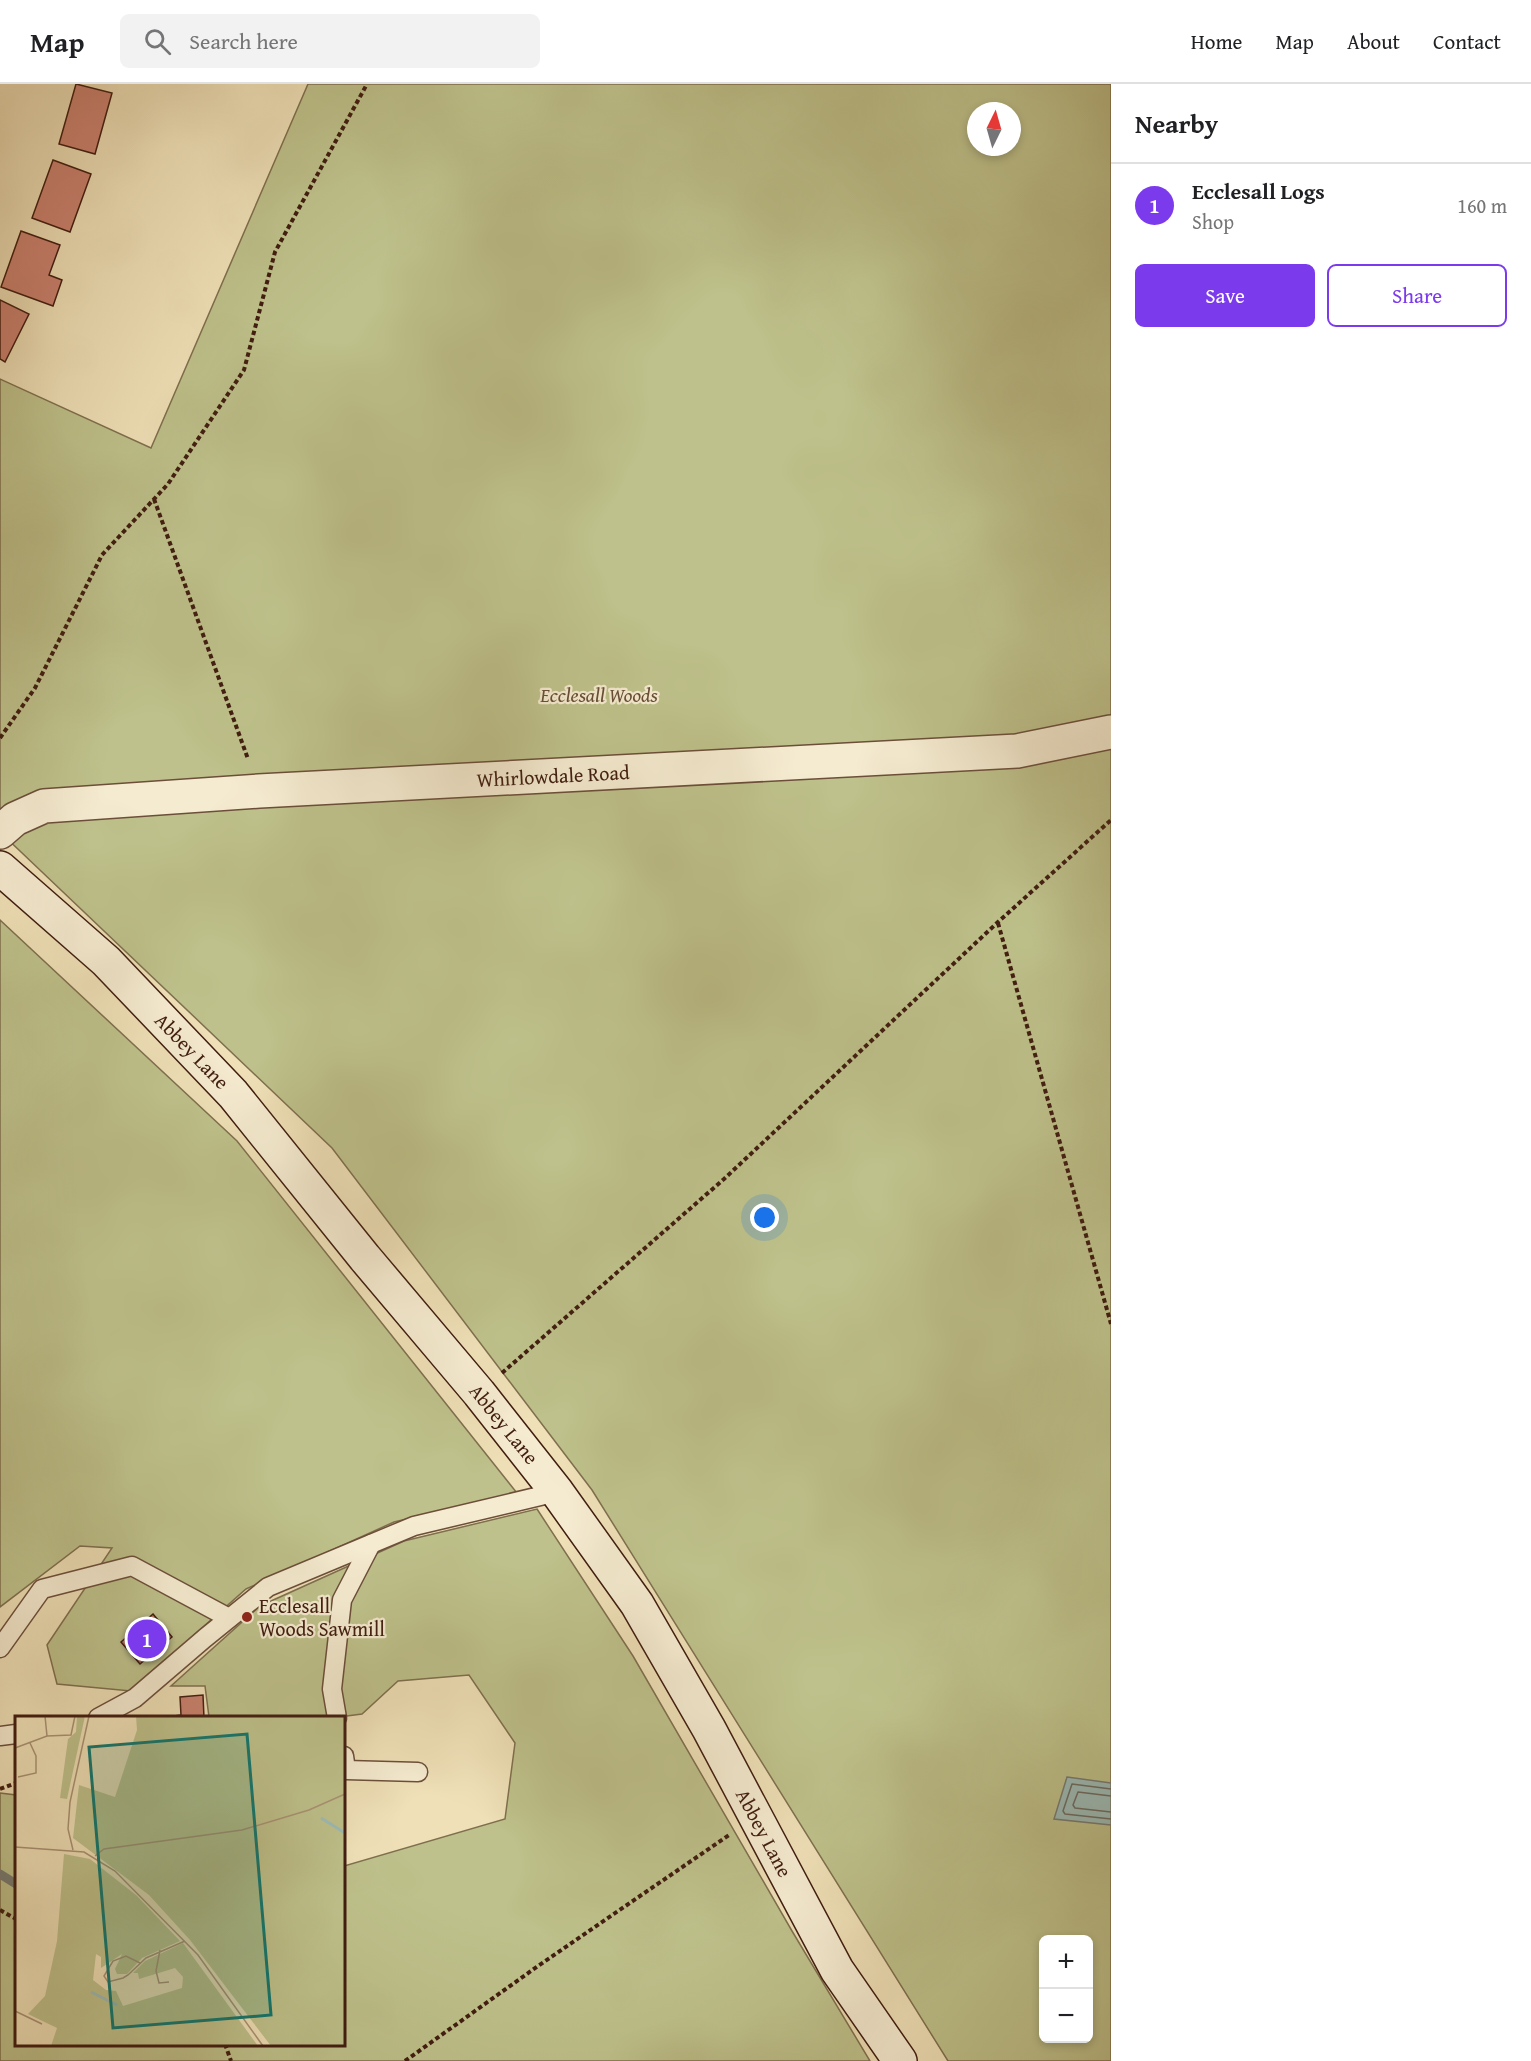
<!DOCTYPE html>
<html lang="en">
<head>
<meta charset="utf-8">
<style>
	:root { --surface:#fff; --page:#f2f2f2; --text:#202124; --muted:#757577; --line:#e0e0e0; --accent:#7c3aed }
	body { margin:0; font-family:"Gentium Book Plus",serif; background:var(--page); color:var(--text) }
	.controls { position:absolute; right:18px; bottom:18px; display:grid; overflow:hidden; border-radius:9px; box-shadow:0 3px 9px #0003 }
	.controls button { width:54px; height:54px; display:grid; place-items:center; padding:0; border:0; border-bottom:2px solid var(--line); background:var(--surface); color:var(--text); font:30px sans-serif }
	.compass { position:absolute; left:967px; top:18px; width:54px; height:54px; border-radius:50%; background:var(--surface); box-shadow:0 3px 9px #0003; rotate:5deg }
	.you { position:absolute; left:765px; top:1134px; width:21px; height:21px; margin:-15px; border:4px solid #fff; border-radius:50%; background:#1a73e8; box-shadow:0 0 0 9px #1a73e833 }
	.badge { display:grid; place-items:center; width:39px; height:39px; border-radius:50%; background:var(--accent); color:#fff; font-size:20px; font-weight:700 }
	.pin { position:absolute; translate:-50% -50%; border:3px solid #fff; box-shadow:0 2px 6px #0006 }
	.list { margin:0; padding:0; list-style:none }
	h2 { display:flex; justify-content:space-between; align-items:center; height:78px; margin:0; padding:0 24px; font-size:26px }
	h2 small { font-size:20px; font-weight:400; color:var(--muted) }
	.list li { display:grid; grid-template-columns:39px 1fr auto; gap:18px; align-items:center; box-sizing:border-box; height:84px; padding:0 24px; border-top:2px solid var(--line) }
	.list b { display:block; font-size:22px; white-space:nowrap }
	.list p { margin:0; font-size:20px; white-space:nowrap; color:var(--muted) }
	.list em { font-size:20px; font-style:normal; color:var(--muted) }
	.actions { display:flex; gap:12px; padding:18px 24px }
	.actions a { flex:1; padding:14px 0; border:2px solid var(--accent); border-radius:9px; text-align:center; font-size:21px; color:var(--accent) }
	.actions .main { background:var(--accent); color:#fff }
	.icon { flex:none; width:33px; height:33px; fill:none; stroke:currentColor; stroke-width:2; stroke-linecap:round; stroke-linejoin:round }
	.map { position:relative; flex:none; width:1111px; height:1977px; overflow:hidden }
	header { display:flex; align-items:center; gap:36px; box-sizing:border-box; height:84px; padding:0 30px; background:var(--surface); border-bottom:2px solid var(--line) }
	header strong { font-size:28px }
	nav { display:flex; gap:33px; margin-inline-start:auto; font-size:21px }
	.search { width:420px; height:54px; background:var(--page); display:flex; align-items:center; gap:15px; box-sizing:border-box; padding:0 21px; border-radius:9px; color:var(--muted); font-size:22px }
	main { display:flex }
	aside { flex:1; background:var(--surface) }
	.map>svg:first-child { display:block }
</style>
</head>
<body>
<header>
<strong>Map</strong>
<div class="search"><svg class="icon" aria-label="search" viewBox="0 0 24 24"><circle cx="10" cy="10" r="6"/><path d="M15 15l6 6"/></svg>Search here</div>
<nav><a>Home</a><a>Map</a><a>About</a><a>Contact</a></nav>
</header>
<main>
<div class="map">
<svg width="1111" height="1977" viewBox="0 0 1111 1977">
	<rect width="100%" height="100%" fill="#efe0b7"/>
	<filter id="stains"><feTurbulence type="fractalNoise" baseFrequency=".00333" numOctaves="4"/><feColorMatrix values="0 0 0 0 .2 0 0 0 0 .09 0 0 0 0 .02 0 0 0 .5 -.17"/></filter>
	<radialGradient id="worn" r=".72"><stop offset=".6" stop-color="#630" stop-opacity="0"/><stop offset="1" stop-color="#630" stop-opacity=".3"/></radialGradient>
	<g fill="#bec18b" stroke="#7f6f4e" stroke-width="1.5" fill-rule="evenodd">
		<path d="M 308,0 L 1111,0 L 1111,1977 L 948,1977 L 592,1406 L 332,1064 L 0,748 L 0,295 L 151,364 ZM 976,27 L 1012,27 L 1012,63 L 976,63 ZM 1044,1856 L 1088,1856 L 1088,1954 L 1044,1954 Z"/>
		<polygon points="0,836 237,1057 517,1409 394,1438 246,1505 131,1607 57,1600 47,1561 112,1464 80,1462 0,1523"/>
		<polygon points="537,1425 633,1572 792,1847 870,1977 0,1977 0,1709 16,1711 16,1960 344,1960 344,1782 505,1735 515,1659 469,1591 398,1597 362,1630 331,1634 209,1633 205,1602 171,1602 260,1522 404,1457"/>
	</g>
	<polygon fill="#9cbbb6" stroke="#777c74" stroke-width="1.5" points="1067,1693 1111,1699 1111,1741 1054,1735"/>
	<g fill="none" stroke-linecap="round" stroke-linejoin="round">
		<g stroke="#6e6c63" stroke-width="1.5">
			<polyline points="1111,1705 1072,1700 1063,1727 1065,1730 1111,1735"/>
			<polyline points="1111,1712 1078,1708 1073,1721 1075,1724 1111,1728"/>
		</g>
		<polyline stroke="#777c74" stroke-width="9" points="0,1790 16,1800"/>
	</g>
	<g fill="#ca816f" stroke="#401d10" stroke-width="1.5">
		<polygon points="76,0 112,9 95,70 59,60"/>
		<polygon points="53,76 91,90 70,148 32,134"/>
		<polygon points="21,147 60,161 49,191 62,196 53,222 1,203"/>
		<polygon points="0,216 29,230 5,278 0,275"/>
		<polygon points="153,1530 172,1553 140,1580 121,1558"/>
		<polygon points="203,1611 204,1634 159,1634 181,1631 180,1613"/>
	</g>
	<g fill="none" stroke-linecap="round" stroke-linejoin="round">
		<g stroke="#6c4e3a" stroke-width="21">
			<g id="service">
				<polyline points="0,1564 42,1505 132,1482 229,1534"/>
				<polyline points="98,1634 135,1614 205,1554 268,1503 414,1442 557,1408"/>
				<polyline points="337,1634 332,1605 342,1516 371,1460"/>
				<polyline points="0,1652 16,1650"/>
				<polyline points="344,1672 346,1686 418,1688"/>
			</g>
		</g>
		<g stroke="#6c4e3a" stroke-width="36">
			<polyline id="minor" points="0,748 15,735 44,722 259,707 1017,667 1111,648"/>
		</g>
		<g stroke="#401d10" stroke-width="36">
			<polyline id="secondary" points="0,784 106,877 233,1010 365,1174 479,1309 557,1408 637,1520 709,1645 837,1886 900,1977"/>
		</g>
		<g stroke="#401d10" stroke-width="4" stroke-dasharray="4.5 3" stroke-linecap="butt">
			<polyline points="154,415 248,675"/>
			<polyline points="0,654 35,604 102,471 168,400 244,286 275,168 367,0"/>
			<polyline points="998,839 1111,1240"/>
			<polyline points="502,1289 724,1095 998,838 1111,736"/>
			<polyline points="0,1705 16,1699"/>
			<polyline points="0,1826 16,1835"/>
			<polyline points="225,1960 231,1977"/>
			<polyline points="405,1977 538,1882 729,1751"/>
		</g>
		<use href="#service" stroke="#f5ebd0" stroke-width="18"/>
		<use href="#minor" stroke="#f5ebd0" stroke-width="33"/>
		<use href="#secondary" stroke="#f5ebd0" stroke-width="33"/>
	</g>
	<circle fill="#8f2418" stroke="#f5ebd0" stroke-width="2" cx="247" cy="1533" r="6"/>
	<g text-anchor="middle" stroke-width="4.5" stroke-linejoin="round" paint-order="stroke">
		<g font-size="20" font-style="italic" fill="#664e35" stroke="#f5ebd0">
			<text x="599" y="618">Ecclesall Woods</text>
		</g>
		<g font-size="20" fill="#401d10" stroke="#f5ebd0">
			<text transform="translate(553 692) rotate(-3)" y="7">Whirlowdale Road</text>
			<text transform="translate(192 967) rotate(46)" y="7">Abbey Lane</text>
			<text transform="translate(504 1340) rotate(51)" y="7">Abbey Lane</text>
			<text transform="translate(764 1749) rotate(62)" y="7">Abbey Lane</text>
		</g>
		<g font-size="20" fill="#401d10" stroke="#f5ebd0" text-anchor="start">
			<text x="259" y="1529">Ecclesall<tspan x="259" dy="23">Woods Sawmill</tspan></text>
		</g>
	</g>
	<g transform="translate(15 1632)">
		<rect width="330" height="330" fill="#efe0b7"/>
		<path d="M 62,0 L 70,0 L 52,83 L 45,82 L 53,23 L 61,16 ZM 121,0 L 330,0 L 330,330 L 256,330 L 175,224 L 134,179 L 58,122 L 64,69 L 100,81 L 122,14 ZM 49,138 L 75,143 L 121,179 L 165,225 L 127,242 L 112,258 L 102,258 L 100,253 L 107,238 L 86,252 L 86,241 L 81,238 L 78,264 L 91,274 L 101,275 L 108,290 L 167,272 L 168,261 L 160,252 L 124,263 L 123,257 L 118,257 L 130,245 L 168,227 L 243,330 L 0,330 L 36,330 L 42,312 L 13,298 L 30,280 L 42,225 Z" fill="#bec18b"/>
		<path fill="none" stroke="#9cbbb6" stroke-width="3" d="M 306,102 L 330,117M 76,276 L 102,289"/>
		<path fill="none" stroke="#a99274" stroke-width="1.5" d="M 30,0 L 32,20M 0,32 L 32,20 L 56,19 L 60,0M 3,61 L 21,57 L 21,40 L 15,27M 0,131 L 69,136 L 100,155 L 183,239 L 248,330M 58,134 L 53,113 L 55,86 L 74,0M 80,140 L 89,133 L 227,114 L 294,94 L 330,78M 145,234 L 141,255 L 144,267 L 154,266M 125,247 L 111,240 L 98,245 L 89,260 L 93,266 L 108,262 L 113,259 L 131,242 L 170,225M 0,295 L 27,308"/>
		<path fill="#0f766e" fill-opacity="0.15" stroke="#0f766e" stroke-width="3" d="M 232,18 L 256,299 L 98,312 L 74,31 Z"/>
		<rect width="330" height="330" fill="none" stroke="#401d10" stroke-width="3"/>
	</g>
	<rect width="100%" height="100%" filter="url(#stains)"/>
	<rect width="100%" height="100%" fill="url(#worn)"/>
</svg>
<div class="controls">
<button>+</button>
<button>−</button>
</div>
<svg class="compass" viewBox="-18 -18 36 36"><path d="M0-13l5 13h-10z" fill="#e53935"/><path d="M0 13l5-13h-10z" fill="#757577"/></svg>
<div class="you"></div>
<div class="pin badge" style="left:147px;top:1555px">1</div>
</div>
<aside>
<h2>Nearby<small></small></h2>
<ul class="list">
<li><span class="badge">1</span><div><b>Ecclesall Logs</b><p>Shop</p></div><em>160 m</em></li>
</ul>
<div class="actions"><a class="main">Save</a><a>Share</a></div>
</aside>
</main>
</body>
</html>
